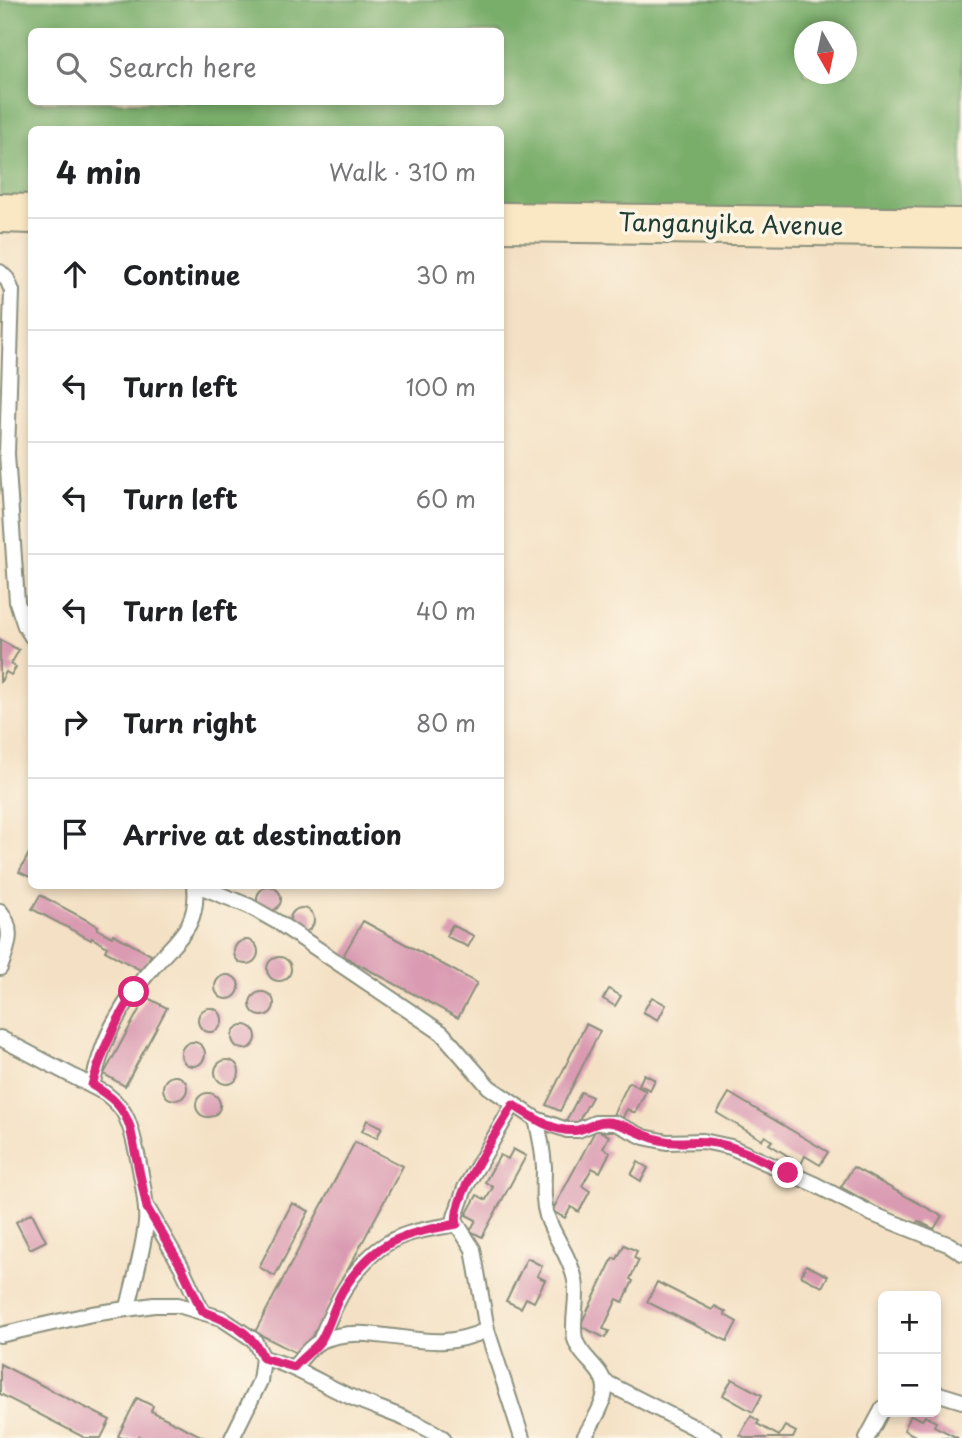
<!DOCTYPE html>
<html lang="en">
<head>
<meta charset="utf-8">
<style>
	:root { --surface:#fff; --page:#f2f2f2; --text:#202124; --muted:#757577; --line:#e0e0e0 }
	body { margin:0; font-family:"Playpen Sans",sans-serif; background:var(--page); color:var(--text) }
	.controls { position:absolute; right:21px; bottom:21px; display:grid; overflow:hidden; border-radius:10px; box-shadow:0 4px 10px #0003 }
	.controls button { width:63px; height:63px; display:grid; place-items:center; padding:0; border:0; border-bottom:2px solid var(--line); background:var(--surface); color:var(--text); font:35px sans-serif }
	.compass { position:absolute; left:794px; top:21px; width:63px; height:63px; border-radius:50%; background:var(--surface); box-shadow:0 4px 10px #0003; rotate:171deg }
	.stop { position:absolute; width:21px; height:21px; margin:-16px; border:5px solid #db2777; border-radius:50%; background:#fff }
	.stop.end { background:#db2777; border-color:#fff; box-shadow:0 2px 7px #0008 }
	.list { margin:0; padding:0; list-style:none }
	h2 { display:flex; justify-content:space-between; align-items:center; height:91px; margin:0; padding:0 28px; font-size:30px }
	h2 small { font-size:23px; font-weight:400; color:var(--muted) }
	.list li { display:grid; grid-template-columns:46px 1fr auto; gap:21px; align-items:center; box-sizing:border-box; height:112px; padding:0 28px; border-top:2px solid var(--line) }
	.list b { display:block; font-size:26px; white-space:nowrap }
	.list em { font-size:23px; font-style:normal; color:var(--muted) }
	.icon { flex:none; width:38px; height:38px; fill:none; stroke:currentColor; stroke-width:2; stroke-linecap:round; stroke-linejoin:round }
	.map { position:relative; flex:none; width:962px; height:1438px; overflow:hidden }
	.search { position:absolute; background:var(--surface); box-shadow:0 4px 10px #0003; left:28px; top:28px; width:476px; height:77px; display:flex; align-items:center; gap:18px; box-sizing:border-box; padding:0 24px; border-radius:10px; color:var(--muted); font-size:26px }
	.panel { position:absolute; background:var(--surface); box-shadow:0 4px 10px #0003; left:28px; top:126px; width:476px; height:763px; border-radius:10px }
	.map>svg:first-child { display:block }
</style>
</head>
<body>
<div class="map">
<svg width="962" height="1438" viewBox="0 0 962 1438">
	<rect width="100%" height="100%" fill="#fcf5e5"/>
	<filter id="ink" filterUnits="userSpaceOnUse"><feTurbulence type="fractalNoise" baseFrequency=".0143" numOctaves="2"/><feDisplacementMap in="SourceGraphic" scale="14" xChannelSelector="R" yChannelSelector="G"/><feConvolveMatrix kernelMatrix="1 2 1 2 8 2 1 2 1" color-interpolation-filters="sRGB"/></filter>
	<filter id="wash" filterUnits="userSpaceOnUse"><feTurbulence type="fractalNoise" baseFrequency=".00686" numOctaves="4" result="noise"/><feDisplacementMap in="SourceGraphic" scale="28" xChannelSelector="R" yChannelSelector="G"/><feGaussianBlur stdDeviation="1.57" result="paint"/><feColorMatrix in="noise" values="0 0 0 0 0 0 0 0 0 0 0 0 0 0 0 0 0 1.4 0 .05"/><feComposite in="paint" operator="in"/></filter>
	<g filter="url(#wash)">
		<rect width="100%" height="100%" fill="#f4e1c5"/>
		<path fill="#79ad6a" stroke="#4c754f" stroke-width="2" fill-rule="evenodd" d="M 0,0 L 962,0 L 962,231 L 501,219 L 500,130 L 32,130 L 31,207 L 0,206 ZM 32,32 L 500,32 L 500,102 L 32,102 ZM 804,32 L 846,32 L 846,74 L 804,74 Z"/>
		<g id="blocks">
			<g fill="#da9bb2">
				<polygon points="0,640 19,650 11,664 16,667 11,675 6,672 0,683"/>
				<polygon points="32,848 32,878 19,872"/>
				<circle cx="269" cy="899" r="12"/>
				<polygon points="40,895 98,926 97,929 112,937 113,934 151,955 142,971 105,951 107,947 92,938 91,940 32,909"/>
				<circle cx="302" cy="920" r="12"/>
				<polygon points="363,921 477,983 458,1018 343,956"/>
				<polygon points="452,925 474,936 468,947 446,936"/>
				<circle cx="246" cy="952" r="12"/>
				<circle cx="279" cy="969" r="12"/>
				<circle cx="227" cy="987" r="12"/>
				<polygon points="609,989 621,996 615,1006 603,999"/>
				<circle cx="262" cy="1004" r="12"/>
				<polygon points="146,997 167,1008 125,1086 104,1074"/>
				<polygon points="652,997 666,1005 658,1020 643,1012"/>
				<circle cx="210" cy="1020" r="12"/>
				<polygon points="586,1024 600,1031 560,1111 546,1105"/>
				<circle cx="244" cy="1037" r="12"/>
				<circle cx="193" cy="1054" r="12"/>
				<circle cx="227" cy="1072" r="12"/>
				<polygon points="644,1074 655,1080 650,1090 639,1085"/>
				<circle cx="175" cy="1088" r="12"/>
				<polygon points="629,1082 646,1091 635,1113 627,1109 622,1119 613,1115"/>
				<polygon points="581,1092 592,1097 576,1126 566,1121"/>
				<circle cx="208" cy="1105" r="12"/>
				<polygon points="729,1093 828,1152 820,1165 805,1156 801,1164 769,1144 772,1141 765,1136 762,1140 717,1113"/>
				<polygon points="367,1120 382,1127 377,1138 362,1131"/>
				<polygon points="596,1129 609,1136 603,1148 610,1152 600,1172 592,1168 582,1186 590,1191 579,1212 571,1207 565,1218 552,1211"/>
				<polygon points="355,1142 403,1166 302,1356 255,1332"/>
				<polygon points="513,1149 526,1156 482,1237 470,1231 476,1220 466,1215 477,1195 486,1200 493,1187 485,1182 500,1155 508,1159"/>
				<polygon points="638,1162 648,1168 641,1181 631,1175"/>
				<polygon points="853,1167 942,1216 934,1229 918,1221 914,1228 841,1187"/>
				<polygon points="292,1203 309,1211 275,1276 259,1267"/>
				<polygon points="32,1213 46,1241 30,1249 16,1222"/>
				<polygon points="624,1245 637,1251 634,1258 639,1260 630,1279 633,1281 623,1302 617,1299 603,1329 609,1331 605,1338 580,1326 613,1258 617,1259"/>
				<polygon points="527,1258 542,1266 537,1276 545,1280 534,1302 526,1298 521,1308 506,1301"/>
				<polygon points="806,1265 828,1276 822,1287 801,1276"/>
				<polygon points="657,1282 712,1310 715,1306 726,1312 725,1315 737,1322 727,1341 647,1302"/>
				<polygon points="0,1364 110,1420 101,1438 85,1438 0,1394"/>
				<polygon points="732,1379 762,1395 753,1412 723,1395"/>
				<polygon points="137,1398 153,1406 151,1411 205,1438 143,1438 139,1436 137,1438 122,1438 118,1436"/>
				<polygon points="911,1415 922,1420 925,1416 936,1422 934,1426 958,1438 919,1438 904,1430"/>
				<polygon points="751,1416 759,1421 757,1424 779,1436 785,1426 796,1432 793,1438 746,1438 740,1435"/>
			</g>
		</g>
	</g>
	<g filter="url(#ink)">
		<use href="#blocks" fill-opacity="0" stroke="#8a8f7c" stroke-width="2"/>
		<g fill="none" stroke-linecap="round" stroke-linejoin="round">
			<g stroke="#8a8f7c" stroke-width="18">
				<g id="service">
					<polyline points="0,272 7,279 12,291 7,454 17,602 25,626 32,637"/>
					<polyline points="199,886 249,906 279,923 442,1033 489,1087 536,1119 567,1130 578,1130 595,1123 615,1123 644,1137 667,1142 703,1141 731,1147 816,1185 872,1214 950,1245 962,1253"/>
					<path d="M 0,911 C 15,929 8,947 0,968"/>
					<path d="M 0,1038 L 105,1093 C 114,1100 122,1107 126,1117 C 135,1135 148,1204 146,1223 C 143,1252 134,1280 128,1308"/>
					<path d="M 92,1085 C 98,1063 104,1040 116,1020 C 126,1002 139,983 153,967 C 177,939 199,927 195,886"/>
					<polyline points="513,1105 465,1188 455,1217 457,1224 473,1249 487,1330 522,1438"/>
					<path d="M 536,1119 C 540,1135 543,1151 544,1167 C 544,1183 542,1200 547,1216 C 554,1238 570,1256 575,1280 C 579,1300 571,1320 575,1339 C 580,1358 605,1369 605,1389 C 605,1405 591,1424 584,1438"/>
					<polyline points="148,1209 181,1266 202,1311"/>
					<polyline points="0,1335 92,1314 154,1305 178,1305 221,1318 254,1340 263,1358 260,1381 232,1438"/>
					<path d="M 320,1341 C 337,1298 360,1249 408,1234 C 423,1229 441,1227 457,1224"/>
					<path d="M 263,1358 C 298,1366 325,1387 358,1400 C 387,1412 417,1421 443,1438"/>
					<path d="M 294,1367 C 302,1358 310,1346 321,1341 C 361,1323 404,1344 445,1341 C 460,1340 473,1336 487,1330"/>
					<polyline points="605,1382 715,1438"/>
					<polyline points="936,1393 962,1401"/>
					<polyline points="867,1438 883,1408"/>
				</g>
			</g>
			<g stroke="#8a8f7c" stroke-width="42">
				<g id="secondary">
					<polyline points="0,213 32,214"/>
					<polyline points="500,222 962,228"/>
				</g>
			</g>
			<use href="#service" stroke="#fff" stroke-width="14"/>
			<use href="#secondary" stroke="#fae7c3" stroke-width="38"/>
		</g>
	</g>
	<g fill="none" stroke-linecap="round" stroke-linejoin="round" filter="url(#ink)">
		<path stroke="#db2777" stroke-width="9" d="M 134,992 C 115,1022 102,1051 92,1085 C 111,1096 123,1106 130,1127 L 147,1208 L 181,1266 L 202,1311 C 227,1320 253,1332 263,1358 L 294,1367 C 301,1358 315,1349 321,1340 C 330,1325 334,1305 343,1290 C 375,1240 402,1234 457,1224 C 450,1200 499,1129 513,1105 C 531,1116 555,1134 578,1130 C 591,1127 600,1119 614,1123 C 632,1127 645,1138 665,1141 C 679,1144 693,1140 708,1142 C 736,1145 763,1160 788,1173"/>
	</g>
	<g text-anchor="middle" stroke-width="7" stroke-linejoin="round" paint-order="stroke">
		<g font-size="24" fill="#1f3d34" stroke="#fcf5e5">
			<text transform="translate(731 225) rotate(1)" y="8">Tanganyika Avenue</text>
		</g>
	</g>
</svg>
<div class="controls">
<button>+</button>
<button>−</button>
</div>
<svg class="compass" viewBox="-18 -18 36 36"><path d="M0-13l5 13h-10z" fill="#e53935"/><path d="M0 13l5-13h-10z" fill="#757577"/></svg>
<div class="stop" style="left:134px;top:992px"></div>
<div class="stop end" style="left:788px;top:1173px"></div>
<div class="search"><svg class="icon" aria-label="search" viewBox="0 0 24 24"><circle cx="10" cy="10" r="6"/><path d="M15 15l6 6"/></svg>Search here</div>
<section class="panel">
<h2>4 min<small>Walk · 310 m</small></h2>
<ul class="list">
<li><svg class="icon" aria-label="ahead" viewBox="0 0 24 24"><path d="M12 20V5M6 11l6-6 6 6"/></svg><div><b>Continue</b></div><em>30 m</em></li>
<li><svg class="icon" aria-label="left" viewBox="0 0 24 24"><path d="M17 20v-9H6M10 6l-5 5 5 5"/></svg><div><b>Turn left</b></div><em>100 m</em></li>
<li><svg class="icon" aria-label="left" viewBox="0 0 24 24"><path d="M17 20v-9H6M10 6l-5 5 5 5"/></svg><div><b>Turn left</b></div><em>60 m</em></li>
<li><svg class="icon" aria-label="left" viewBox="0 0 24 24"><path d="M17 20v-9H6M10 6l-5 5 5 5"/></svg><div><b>Turn left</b></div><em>40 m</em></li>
<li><svg class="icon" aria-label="right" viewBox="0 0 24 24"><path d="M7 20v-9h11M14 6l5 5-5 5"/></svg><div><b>Turn right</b></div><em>80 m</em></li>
<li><svg class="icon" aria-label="arrive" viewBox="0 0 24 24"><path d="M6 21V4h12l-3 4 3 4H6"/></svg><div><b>Arrive at destination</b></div></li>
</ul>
</section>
</div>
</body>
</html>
